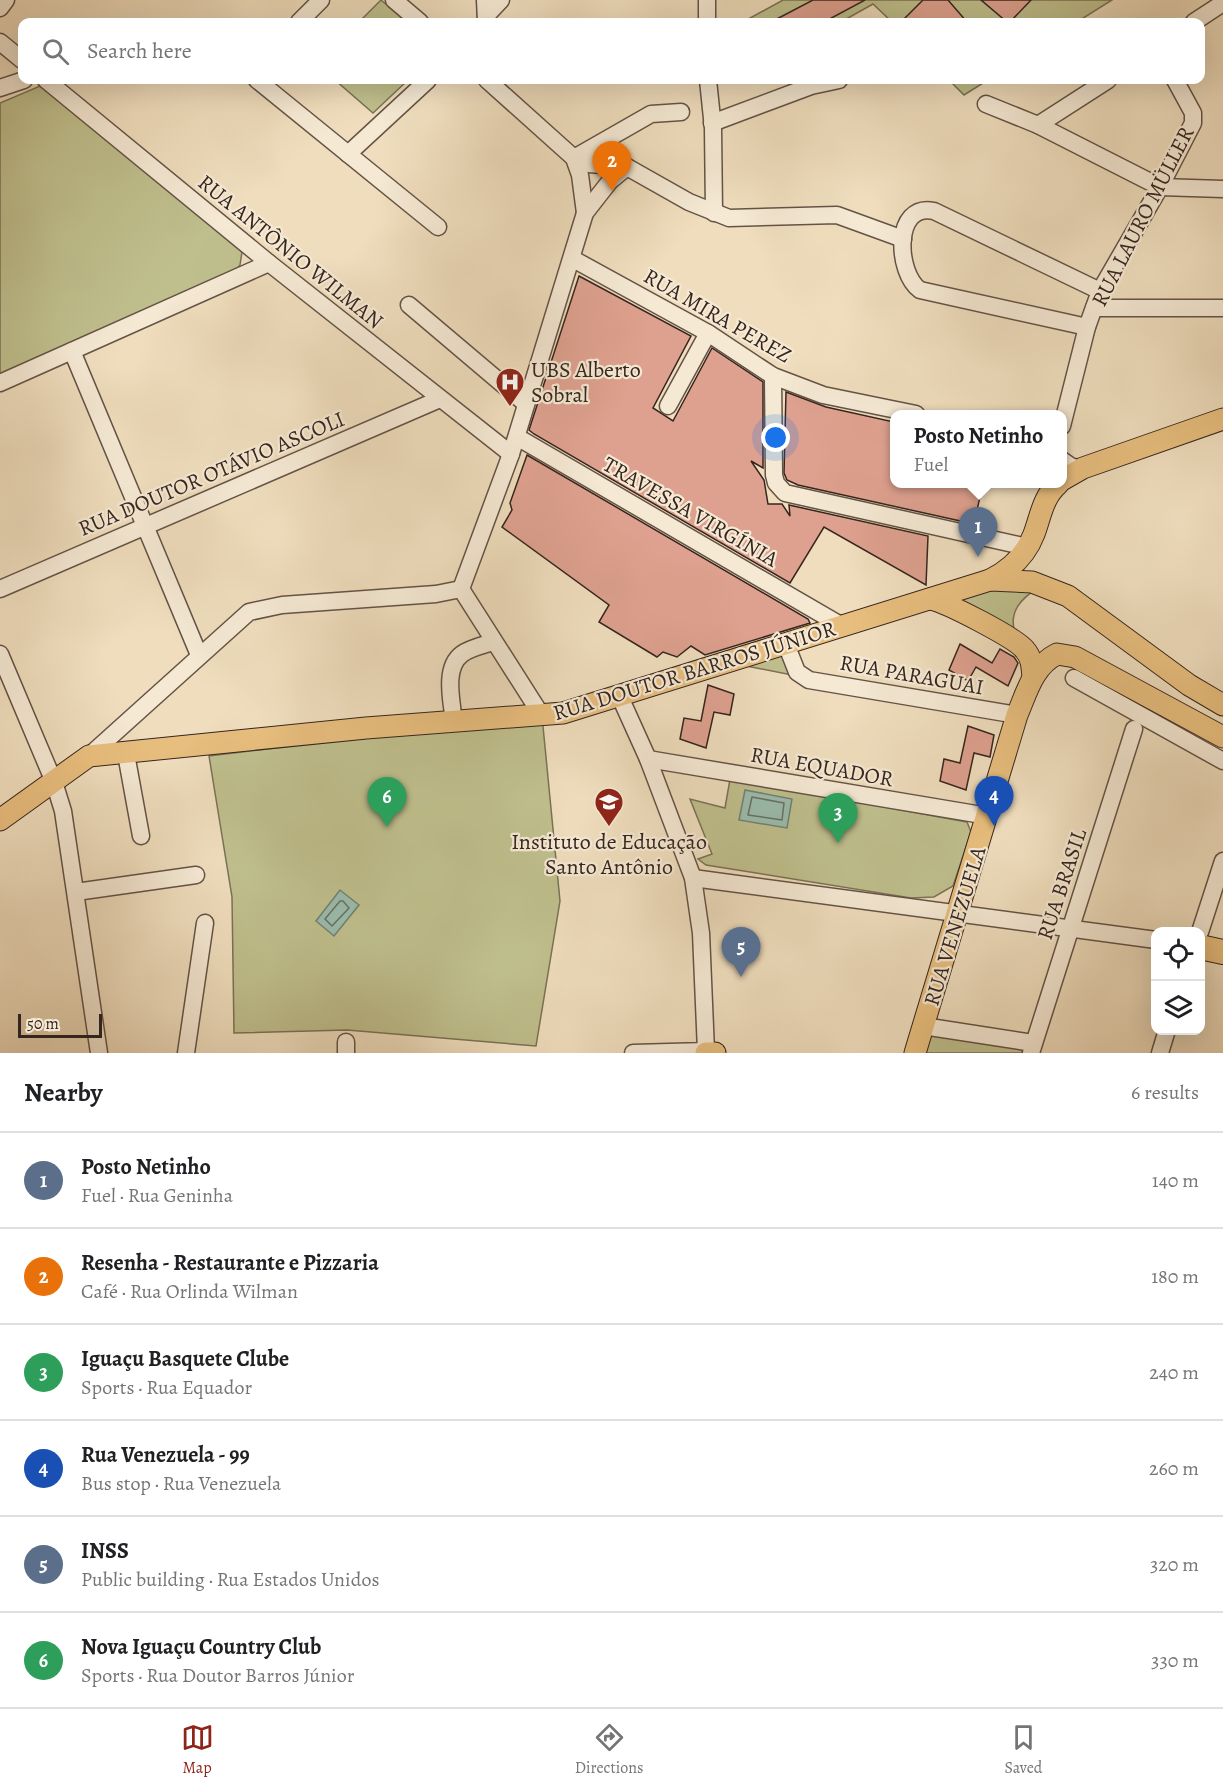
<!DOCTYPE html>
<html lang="en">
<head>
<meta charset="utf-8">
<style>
	:root { --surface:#fff; --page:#f6f6f6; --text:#202124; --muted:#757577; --line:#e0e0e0; --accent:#8f2418 }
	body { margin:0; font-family:Alegreya,serif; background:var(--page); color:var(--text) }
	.controls { position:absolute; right:18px; bottom:18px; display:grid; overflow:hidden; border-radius:12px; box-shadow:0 6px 24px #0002 }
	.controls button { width:54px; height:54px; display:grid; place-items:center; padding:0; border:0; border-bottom:2px solid var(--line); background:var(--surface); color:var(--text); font:30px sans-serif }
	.scale { position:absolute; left:18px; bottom:15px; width:84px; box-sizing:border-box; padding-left:6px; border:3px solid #35251f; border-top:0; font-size:16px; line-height:21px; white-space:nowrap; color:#35251f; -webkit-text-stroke:4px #f5e9d4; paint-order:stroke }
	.you { position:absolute; left:776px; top:438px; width:21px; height:21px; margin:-15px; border:4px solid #fff; border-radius:50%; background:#1a73e8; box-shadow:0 0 0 9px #1a73e833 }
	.badge { display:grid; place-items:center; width:39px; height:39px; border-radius:50%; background:var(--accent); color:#fff; font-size:20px; font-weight:700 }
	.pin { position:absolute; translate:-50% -50px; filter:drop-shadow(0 2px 3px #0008) }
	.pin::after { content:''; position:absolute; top:32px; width:21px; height:18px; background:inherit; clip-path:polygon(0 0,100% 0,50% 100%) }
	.popup { position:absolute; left:890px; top:410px; width:177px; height:78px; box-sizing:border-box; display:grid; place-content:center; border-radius:12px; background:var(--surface); filter:drop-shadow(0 2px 4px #0005); font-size:20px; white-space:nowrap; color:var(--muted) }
	.popup b { font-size:22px; color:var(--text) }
	.popup::after { content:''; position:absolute; left:50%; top:100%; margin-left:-12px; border:12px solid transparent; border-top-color:var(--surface) }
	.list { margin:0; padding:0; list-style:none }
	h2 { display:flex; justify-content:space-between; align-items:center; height:78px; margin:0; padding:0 24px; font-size:26px }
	h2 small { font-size:20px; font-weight:400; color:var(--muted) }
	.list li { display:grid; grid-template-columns:39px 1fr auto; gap:18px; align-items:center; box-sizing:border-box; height:96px; padding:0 24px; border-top:2px solid var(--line) }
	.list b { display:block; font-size:22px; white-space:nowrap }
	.list p { margin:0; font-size:20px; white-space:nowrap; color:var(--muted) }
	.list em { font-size:20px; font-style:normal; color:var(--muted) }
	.icon { flex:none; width:33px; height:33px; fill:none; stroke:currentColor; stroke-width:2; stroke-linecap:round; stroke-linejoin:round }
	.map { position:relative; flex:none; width:1223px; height:1053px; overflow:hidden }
	.search { position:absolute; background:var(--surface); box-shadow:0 6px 24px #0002; left:18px; right:18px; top:18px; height:66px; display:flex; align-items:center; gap:15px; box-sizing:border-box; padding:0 21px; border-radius:12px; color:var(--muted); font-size:22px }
	.sheet { height:654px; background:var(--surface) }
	nav { display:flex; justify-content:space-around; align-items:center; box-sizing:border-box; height:84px; border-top:2px solid var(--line); background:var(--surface); font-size:16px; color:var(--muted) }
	nav a { display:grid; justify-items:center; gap:3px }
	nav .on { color:var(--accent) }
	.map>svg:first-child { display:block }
</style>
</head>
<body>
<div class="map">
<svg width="1223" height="1053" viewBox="0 0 1223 1053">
	<rect width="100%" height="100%" fill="#efddbd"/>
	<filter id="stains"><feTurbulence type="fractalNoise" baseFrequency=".00333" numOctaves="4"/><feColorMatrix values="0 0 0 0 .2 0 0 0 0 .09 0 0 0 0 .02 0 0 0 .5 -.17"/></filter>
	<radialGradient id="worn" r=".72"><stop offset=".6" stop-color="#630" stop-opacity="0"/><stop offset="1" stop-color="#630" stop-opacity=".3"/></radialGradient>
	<g fill="#bfbf8d" stroke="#7a7256" stroke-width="1.5">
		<polygon points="381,0 407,22 359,22"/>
		<polygon points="783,0 1112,0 1077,22 892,22 873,4 841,22 743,22"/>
		<polygon points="335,80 408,80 373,113"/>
		<polygon points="949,80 988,80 964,95"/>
		<polygon points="40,86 234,241 242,252 240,265 233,274 0,377 0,103"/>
		<path d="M 995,582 L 1039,587 C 1022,598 1008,611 1015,633 L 944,597 Z"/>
		<polygon points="786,644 802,677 726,662"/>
		<polygon points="542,716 560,901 536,1046 347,1030 234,1033 232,897 209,756"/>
		<polygon points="730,779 967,822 971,832 953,886 934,897 911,898 706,865 698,859 712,854 690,799 725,808"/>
		<polygon points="926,1032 1023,1047 1022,1053 921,1053"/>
	</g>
	<g fill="#9abcad" stroke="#728074" stroke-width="1.5">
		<polygon points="745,790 792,799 787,828 739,820"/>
		<polygon points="340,890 359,905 334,936 316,921"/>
	</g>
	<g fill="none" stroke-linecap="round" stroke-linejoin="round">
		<g stroke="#687066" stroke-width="1.5">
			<polygon points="752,797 784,803 782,820 748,815"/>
			<polygon points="340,901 343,901 349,908 332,926 325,919"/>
		</g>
	</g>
	<g fill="#dea18f" stroke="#35251f" stroke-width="1.5">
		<polygon points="813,0 865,0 824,22 771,22"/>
		<polygon points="923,0 948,0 967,22 901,22"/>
		<polygon points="981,0 1031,0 1010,22 1007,22"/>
		<polygon points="579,276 691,336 653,408 673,421 712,348 763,382 763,468 751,461 764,480 768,504 782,504 790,516 789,505 928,536 926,585 824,527 790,583 534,434 529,430"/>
		<polygon points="786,392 826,407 894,422 894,483 983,483 974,524 798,485 787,480 784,473"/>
		<polygon points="527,455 808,619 810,623 705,655 691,646 677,657 663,652 657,657 599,622 609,605 502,527 512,510 510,503"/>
		<polygon points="960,644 992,663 1000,649 1014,657 1018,663 1008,686 976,667 968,681 949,670"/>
		<polygon points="708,685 734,694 730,715 714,712 706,748 680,739 684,718 701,721"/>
		<polygon points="968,726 994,735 990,757 974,753 966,790 940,781 944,759 960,763"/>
	</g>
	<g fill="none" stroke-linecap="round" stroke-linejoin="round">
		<g stroke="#645346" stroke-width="19">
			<g id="minor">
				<polyline points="394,0 420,22"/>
				<polyline points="485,0 486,22"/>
				<polyline points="707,0 707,22"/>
				<polyline points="0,8 6,0"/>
				<polyline points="486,16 501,0"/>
				<polyline points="299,22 321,0"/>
				<polyline points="1194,22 1223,3"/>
				<polyline points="0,42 22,60"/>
				<polyline points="46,80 269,263 511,454"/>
				<polyline points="257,80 438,227"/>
				<polyline points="487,80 574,158 580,175 585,213"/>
				<polyline points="708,80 713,128 714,213"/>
				<polyline points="0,88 24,80"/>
				<polyline points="986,104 1038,125 1160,187 1223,189"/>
				<polyline points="712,123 811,86 839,80"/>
				<polyline points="1038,125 1108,80"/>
				<polyline points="348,154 428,80"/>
				<polyline points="574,158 589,164 627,167 689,202 729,218 837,215 903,239"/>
				<polyline points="574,158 651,114 681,112"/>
				<polyline points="573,259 708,333 773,376 823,395 916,414"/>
				<polyline points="409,305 526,404"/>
				<polyline points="1094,308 1223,308"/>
				<path d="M 1087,327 L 920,290 C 896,273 893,202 934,211 L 1100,291"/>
				<polyline points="72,351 199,655"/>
				<polyline points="773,376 774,475 776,483 785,493 1027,547"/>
				<polyline points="0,383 269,263"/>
				<polyline points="668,406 708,333"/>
				<polyline points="1062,426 1087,327 1100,291 1160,187 1193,123 1193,113 1175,80"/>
				<polyline points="517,437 842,626"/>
				<polyline points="1062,460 1072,467 1083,468"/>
				<polyline points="0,589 440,399"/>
				<polyline points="786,644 797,672 809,680 1017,715"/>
				<polyline points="0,654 54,782 63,811 99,1053"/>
				<polyline points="1074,678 1223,761"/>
				<polyline points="620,697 648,759 693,878 701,933 706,1051 633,1053"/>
				<polyline points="542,716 461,589 511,454 585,213 610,181 627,167"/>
				<path d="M 454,722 C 452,702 443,668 462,654 C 470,648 484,645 493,642"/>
				<polyline points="126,754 141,836"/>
				<polyline points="89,756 249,612 282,605 436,594 461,589"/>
				<polyline points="648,759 988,816"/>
				<polyline points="693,878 1156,940"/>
				<polyline points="76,892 196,875"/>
				<polyline points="1200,932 1223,861"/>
				<polyline points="923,1026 1033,1043"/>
				<polyline points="186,1053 205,923"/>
				<polyline points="346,1053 346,1042"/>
				<polyline points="1031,1053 1134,729"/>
				<polyline points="1160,1053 1167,1030"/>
			</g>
		</g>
		<g stroke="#35251f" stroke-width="23">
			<g id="major">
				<polyline points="1062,480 1083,468 1223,419"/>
				<path d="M 990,580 C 1010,570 1026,555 1034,534 C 1041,515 1043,497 1058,484"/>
				<path d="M 930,599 C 946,602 1016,638 1025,650 C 1032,658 1032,667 1033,677"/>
				<polyline points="0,820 89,756 366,728 563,713 990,580 1032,582 1068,596 1189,685 1223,705"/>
				<polyline points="706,1053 715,1053"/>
				<path d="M 915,1053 L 1017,715 C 1027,692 1033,666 1057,654 L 1075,657 L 1223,737"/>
			</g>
		</g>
		<g stroke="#35251f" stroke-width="26">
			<polyline id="highway" points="1200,947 1223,952"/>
		</g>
		<use href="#minor" stroke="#f5e9d4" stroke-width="16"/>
		<use href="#major" stroke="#e8be7e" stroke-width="21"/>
		<use href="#highway" stroke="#e8be7e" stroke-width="24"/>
	</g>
	<defs>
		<g id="hospital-pin" transform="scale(1.5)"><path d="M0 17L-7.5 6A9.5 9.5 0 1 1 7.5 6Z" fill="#8f2418" stroke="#f5e9d4"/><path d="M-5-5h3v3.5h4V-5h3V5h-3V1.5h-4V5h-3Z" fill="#fff"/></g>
		<g id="school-pin" transform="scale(1.5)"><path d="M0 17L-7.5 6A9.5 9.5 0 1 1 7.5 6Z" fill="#8f2418" stroke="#f5e9d4"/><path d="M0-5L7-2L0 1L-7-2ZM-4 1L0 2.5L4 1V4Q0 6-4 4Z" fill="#fff"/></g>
	</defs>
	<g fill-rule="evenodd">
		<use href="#hospital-pin" x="510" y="382"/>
		<use href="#school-pin" x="609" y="802"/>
	</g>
	<g text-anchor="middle" stroke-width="4.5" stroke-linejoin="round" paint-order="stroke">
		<g font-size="22" fill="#35251f" stroke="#f5e9d4">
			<text transform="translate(1142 216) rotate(-63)" y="8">RUA LAURO MÜLLER</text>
			<text transform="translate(291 251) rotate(39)" y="8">RUA ANTÔNIO WILMAN</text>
			<text transform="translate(718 315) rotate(30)" y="8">RUA MIRA PEREZ</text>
			<text transform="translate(211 473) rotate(-23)" y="8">RUA DOUTOR OTÁVIO ASCOLI</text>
			<text transform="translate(691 511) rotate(30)" y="8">TRAVESSA VIRGÍNIA</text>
			<text transform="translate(694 670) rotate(-17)" y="8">RUA DOUTOR BARROS JÚNIOR</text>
			<text transform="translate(912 674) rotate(10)" y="8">RUA PARAGUAI</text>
			<text transform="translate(822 766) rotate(10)" y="8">RUA EQUADOR</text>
			<text transform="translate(1061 884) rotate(-72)" y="8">RUA BRASIL</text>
			<text transform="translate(954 926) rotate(-73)" y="8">RUA VENEZUELA</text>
		</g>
		<g font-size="22" fill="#35251f" stroke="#f5e9d4" text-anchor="start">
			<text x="531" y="377">UBS Alberto<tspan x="531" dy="25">Sobral</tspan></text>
			<text x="609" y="849" text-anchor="middle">Instituto de Educação<tspan x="609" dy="25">Santo Antônio</tspan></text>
		</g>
	</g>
	<rect width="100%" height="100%" filter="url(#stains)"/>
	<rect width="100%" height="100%" fill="url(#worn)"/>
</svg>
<div class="controls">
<button><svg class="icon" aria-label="locate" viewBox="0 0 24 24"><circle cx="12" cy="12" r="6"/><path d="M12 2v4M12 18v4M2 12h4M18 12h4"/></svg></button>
<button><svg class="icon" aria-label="layers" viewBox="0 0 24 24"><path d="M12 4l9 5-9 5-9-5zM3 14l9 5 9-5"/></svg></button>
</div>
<div class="scale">50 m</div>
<div class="you"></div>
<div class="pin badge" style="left:978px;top:557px;background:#5c6f8a">1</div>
<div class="popup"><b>Posto Netinho</b>Fuel</div>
<div class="pin badge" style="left:612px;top:191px;background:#e8710a">2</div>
<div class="pin badge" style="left:838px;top:843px;background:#2e9e5b">3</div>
<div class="pin badge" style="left:994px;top:826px;background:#1a4fb4">4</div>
<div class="pin badge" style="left:741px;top:977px;background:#5c6f8a">5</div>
<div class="pin badge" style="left:387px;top:827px;background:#2e9e5b">6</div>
<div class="search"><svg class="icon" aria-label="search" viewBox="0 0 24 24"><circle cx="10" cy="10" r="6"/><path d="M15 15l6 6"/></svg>Search here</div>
</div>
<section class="sheet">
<h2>Nearby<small>6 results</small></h2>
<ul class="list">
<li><span class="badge" style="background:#5c6f8a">1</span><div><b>Posto Netinho</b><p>Fuel · Rua Geninha</p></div><em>140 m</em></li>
<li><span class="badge" style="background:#e8710a">2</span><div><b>Resenha - Restaurante e Pizzaria</b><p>Café · Rua Orlinda Wilman</p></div><em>180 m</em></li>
<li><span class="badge" style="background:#2e9e5b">3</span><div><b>Iguaçu Basquete Clube</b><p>Sports · Rua Equador</p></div><em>240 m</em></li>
<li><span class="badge" style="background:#1a4fb4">4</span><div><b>Rua Venezuela - 99</b><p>Bus stop · Rua Venezuela</p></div><em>260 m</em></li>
<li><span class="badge" style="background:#5c6f8a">5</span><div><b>INSS</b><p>Public building · Rua Estados Unidos</p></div><em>320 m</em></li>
<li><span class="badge" style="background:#2e9e5b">6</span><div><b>Nova Iguaçu Country Club</b><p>Sports · Rua Doutor Barros Júnior</p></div><em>330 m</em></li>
</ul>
</section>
<nav>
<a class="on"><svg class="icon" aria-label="map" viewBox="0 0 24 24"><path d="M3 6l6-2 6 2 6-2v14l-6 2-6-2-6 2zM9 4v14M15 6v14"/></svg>Map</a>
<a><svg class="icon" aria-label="directions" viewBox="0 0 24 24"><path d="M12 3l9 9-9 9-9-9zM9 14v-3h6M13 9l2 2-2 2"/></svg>Directions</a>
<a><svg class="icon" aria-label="saved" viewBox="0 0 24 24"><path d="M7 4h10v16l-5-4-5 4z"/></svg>Saved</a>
</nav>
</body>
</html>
